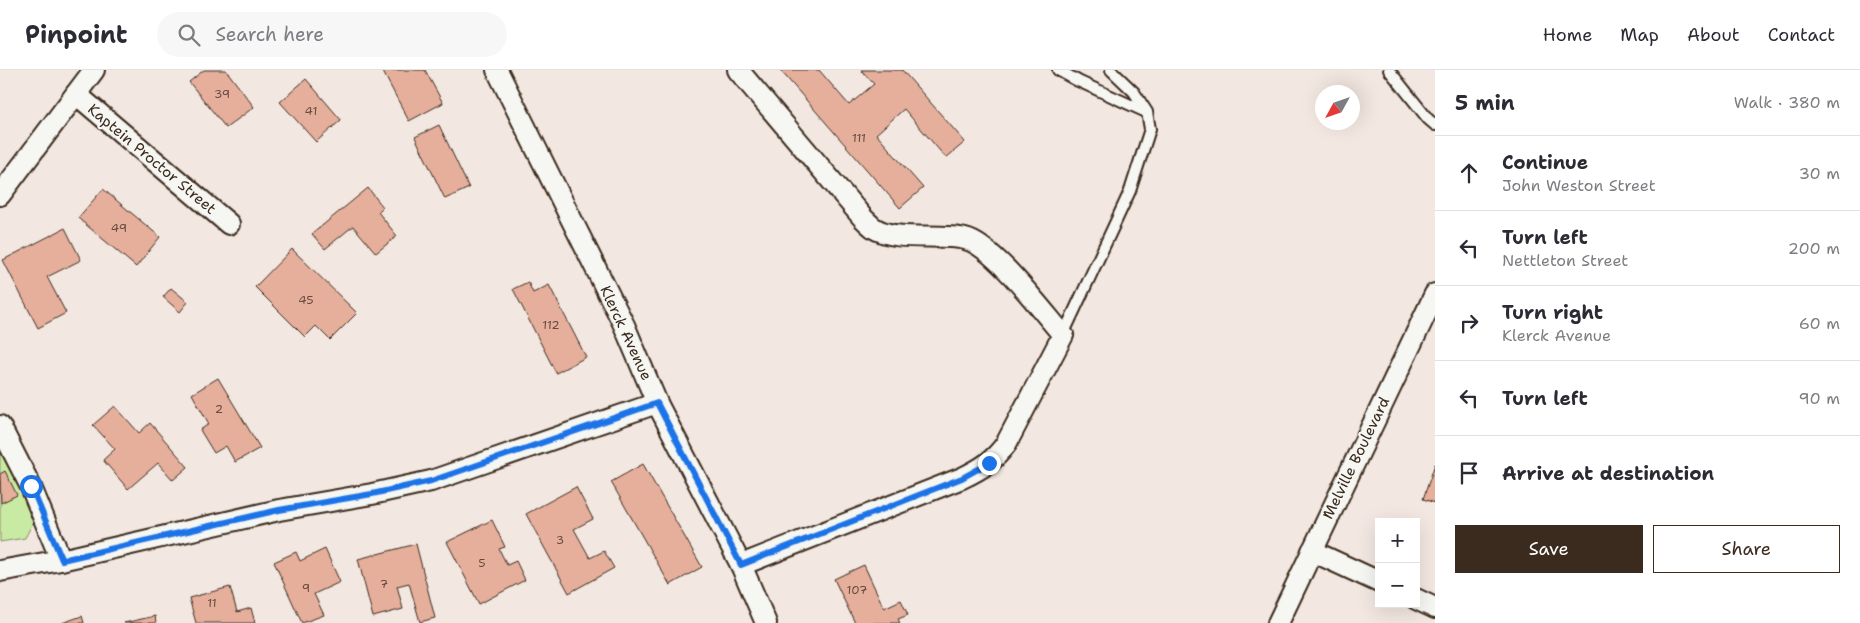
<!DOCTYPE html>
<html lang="en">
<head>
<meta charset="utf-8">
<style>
	:root { --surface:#fff; --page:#f7f7f7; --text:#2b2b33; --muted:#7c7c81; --line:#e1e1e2; --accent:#3b2a1e }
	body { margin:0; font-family:"Shantell Sans",sans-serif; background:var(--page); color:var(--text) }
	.controls { position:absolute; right:15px; bottom:15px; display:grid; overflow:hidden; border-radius:0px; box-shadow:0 5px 20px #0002 }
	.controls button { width:45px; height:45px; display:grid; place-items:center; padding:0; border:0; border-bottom:1px solid var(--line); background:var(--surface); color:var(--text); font:25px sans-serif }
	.compass { position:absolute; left:1315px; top:15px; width:45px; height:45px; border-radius:50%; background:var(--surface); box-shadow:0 5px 20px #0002; rotate:230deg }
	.stop { position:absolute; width:15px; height:15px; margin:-11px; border:4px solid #1a73e8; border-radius:50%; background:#fff }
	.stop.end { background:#1a73e8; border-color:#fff; box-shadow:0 1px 5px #0008 }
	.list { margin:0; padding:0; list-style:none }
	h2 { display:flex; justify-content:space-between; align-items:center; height:65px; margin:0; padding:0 20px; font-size:21px }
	h2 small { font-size:16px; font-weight:400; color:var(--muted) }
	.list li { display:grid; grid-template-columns:32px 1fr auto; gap:15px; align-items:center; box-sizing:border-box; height:75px; padding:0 20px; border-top:1px solid var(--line) }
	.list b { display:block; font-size:19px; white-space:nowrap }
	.list p { margin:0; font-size:16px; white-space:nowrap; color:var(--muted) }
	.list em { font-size:16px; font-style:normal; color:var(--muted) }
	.actions { display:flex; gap:10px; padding:15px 20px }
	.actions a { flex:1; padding:11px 0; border:1px solid var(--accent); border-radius:0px; text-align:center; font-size:18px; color:var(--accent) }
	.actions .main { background:var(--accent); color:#fff }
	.icon { flex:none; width:28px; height:28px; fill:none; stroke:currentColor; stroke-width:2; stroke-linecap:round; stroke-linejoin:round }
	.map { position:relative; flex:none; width:1435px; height:553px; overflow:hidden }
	header { display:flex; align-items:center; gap:30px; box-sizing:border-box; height:70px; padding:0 25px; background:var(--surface); border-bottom:1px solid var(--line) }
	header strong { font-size:24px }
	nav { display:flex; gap:28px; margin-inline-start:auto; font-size:18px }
	.search { width:350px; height:45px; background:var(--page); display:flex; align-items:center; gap:12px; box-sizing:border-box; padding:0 18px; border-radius:28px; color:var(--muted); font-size:19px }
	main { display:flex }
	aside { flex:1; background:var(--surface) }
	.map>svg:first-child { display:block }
</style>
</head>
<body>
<header>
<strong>Pinpoint</strong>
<div class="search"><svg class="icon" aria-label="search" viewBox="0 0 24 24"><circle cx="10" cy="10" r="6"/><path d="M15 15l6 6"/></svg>Search here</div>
<nav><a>Home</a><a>Map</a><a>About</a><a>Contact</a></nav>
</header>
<main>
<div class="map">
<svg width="1435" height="553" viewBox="0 0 1435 553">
	<rect width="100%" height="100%" fill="#f3e8e1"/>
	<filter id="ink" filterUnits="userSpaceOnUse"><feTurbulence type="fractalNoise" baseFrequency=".02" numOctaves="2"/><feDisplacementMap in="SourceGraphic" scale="10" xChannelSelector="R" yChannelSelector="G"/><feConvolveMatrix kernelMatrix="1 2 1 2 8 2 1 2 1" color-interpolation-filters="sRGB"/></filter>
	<g filter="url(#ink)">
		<polygon fill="#c9eaa2" stroke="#828a60" points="0,372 38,443 25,468 0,472"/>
		<g fill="#e6af9c" stroke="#3b2a1e">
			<polygon points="204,0 226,0 254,37 226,58 189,12"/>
			<polygon points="382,0 425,0 443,33 409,51"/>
			<polygon points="780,0 819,0 849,35 874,14 861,0 902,0 965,72 946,88 904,39 876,64 923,118 900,138"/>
			<polygon points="306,9 341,50 316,72 280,32"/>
			<polygon points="439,55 469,118 445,129 415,67"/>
			<polygon points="368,118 383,137 378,142 397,166 376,183 353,156 325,179 312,164"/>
			<polygon points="103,119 160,167 136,197 78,148"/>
			<polygon points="65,158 81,190 47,207 66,243 38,258 3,190"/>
			<polygon points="292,179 357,243 330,270 316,256 305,267 255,217"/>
			<polygon points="528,212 533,223 549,215 586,287 556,303 513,219"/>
			<polygon points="171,218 188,232 180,242 163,227"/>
			<polygon points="218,308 260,378 235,392 226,376 214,383 200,360 209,354 192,324"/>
			<polygon points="115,336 139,363 150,353 188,397 173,410 158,393 128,419 103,390 115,379 93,355"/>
			<polygon points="643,394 702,497 670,515 611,412"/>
			<polygon points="1435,394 1435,433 1423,429"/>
			<polygon points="5,401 17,425 1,433 0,404"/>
			<polygon points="576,417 593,449 574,459 590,488 604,481 614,498 569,523 526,444"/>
			<polygon points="492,450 505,477 499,479 507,495 516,491 525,510 479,534 447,472"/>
			<polygon points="416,474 435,548 420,552 409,513 397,516 403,539 373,547 358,489"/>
			<polygon points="325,479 340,512 314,524 324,545 302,553 274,492 296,482 300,491"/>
			<polygon points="864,495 884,538 901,530 908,545 898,549 900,553 855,553 834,509"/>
			<polygon points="230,517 237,542 251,538 255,553 196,553 189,528"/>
			<polygon points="82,546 84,553 62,553"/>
			<polygon points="155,546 156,553 124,553"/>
		</g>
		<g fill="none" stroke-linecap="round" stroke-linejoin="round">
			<g stroke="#3b2a1e" stroke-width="14">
				<g id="service">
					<polyline points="1058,0 1078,11 1146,42"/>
					<polyline points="1389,0 1428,49 1435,55"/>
					<polyline points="1063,265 1130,121 1150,59 1147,42 1134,22 1111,0"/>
				</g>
			</g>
			<g stroke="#3b2a1e" stroke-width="24">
				<g id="minor">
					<polyline points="497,0 624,255 657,333 741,495 766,553"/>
					<path d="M 738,0 L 863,148 C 866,151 870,155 874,158 C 895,172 940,163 965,169 C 993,175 1043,242 1063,265 L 1006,374 C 994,391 981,399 962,408 L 741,495"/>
					<polyline points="76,24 229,154"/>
					<polyline points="0,125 94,0"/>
					<polyline points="0,356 31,417 61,490"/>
					<polyline points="1312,481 1379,512"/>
					<polyline points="0,501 61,490 279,440 372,424 431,411 657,333"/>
					<polyline points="1416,529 1435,538"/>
					<polyline points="1278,553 1435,224"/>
				</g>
			</g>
			<use href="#service" stroke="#f6f6f2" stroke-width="10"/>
			<use href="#minor" stroke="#f6f6f2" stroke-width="20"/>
		</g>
	</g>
	<g fill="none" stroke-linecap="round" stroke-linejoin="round" filter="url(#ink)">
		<polyline stroke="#1a73e8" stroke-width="6" points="31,416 62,490 279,440 372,424 431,411 657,333 741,495 962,408 989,393"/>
	</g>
	<g text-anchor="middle" stroke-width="4.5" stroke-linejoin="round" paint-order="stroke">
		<g font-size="12" fill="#664b3e">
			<text x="222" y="28">39</text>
			<text x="311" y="45">41</text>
			<text x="859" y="72">111</text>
			<text x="119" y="162">49</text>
			<text x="306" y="234">45</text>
			<text x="551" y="259">112</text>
			<text x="219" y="343">2</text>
			<text x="560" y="474">3</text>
			<text x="482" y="497">5</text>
			<text x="384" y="518">7</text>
			<text x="306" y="522">9</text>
			<text x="857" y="524">107</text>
			<text x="212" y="537">11</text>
		</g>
		<g font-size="15" fill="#3b2a1e" stroke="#f6f6f2">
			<text transform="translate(152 89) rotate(40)" y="5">Kaptein Proctor Street</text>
			<text transform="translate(626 263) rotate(65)" y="5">Klerck Avenue</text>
			<text transform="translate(1356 388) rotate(-64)" y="5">Melville Boulevard</text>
		</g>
	</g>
</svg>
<div class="controls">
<button>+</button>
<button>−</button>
</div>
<svg class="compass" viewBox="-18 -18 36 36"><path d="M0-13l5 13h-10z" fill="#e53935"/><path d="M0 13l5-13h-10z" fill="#7c7c81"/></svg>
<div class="stop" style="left:31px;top:416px"></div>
<div class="stop end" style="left:989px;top:393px"></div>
</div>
<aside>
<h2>5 min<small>Walk · 380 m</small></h2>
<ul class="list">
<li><svg class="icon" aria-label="ahead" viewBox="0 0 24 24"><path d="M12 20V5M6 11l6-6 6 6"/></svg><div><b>Continue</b><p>John Weston Street</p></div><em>30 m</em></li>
<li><svg class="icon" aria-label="left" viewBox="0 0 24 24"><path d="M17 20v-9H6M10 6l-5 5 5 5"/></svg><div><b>Turn left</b><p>Nettleton Street</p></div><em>200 m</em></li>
<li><svg class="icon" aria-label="right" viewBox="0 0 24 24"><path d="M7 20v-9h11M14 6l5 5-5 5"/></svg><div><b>Turn right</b><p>Klerck Avenue</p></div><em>60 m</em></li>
<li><svg class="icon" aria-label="left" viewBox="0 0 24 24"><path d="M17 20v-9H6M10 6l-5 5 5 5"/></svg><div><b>Turn left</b></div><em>90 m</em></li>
<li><svg class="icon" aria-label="arrive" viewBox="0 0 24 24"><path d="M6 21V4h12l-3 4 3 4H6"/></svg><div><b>Arrive at destination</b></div></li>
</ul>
<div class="actions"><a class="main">Save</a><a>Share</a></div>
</aside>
</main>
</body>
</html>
